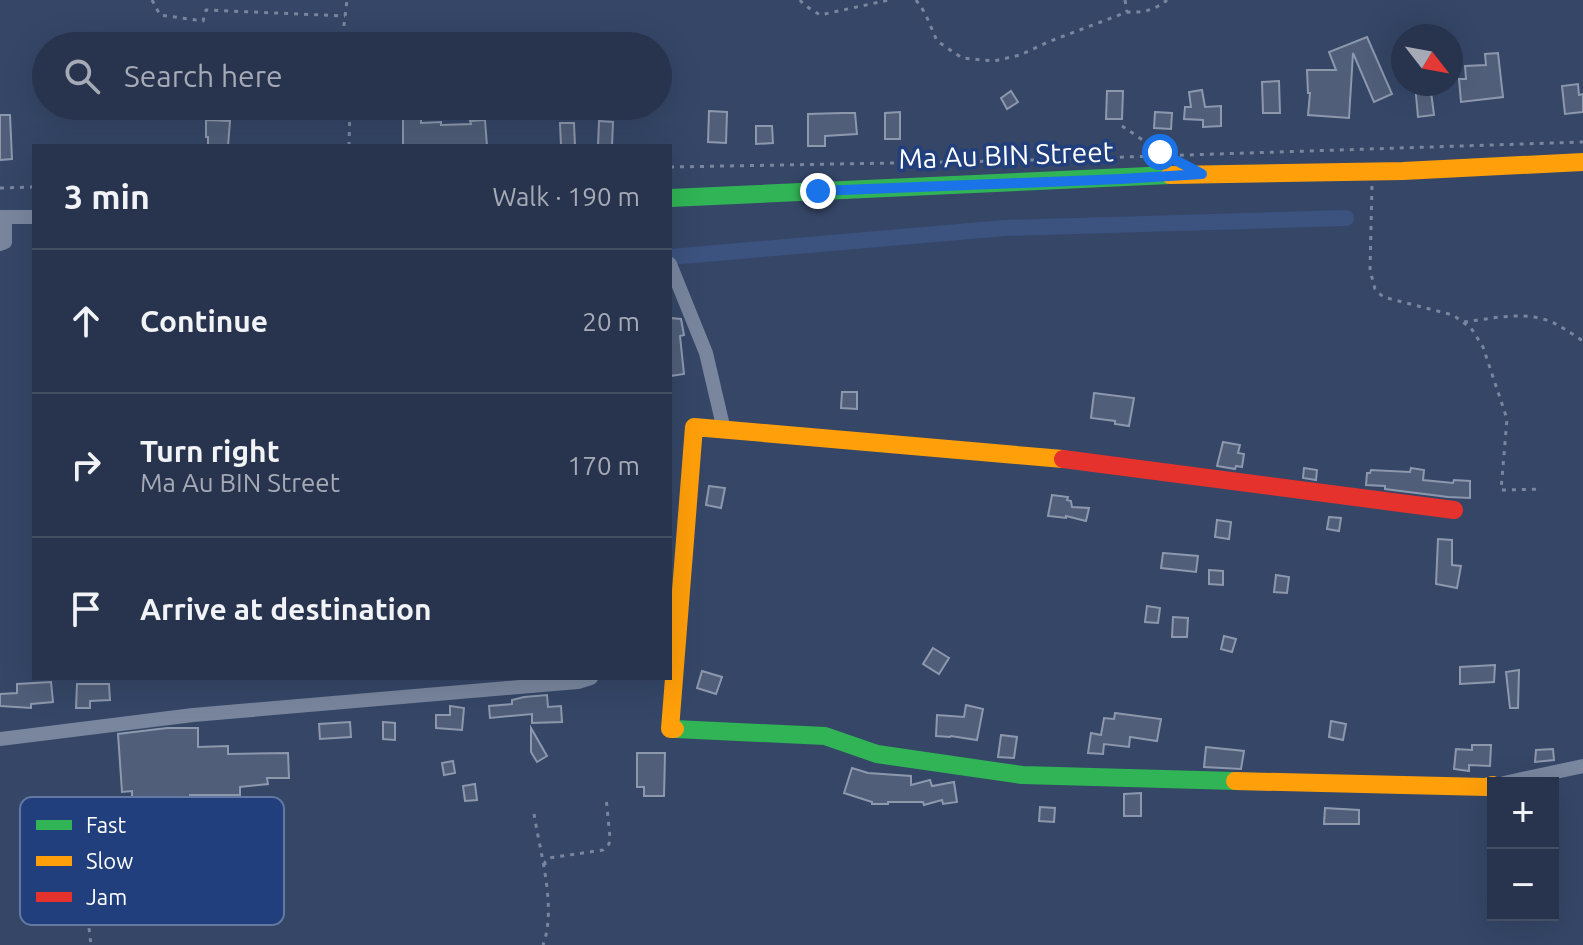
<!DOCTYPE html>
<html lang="en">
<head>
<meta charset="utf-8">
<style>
	:root { --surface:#28344d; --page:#303c54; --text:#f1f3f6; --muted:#a5aab6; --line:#444f65 }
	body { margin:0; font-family:Ubuntu,sans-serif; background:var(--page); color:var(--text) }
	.controls { position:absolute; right:24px; bottom:24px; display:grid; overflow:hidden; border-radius:0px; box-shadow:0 8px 32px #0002 }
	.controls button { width:72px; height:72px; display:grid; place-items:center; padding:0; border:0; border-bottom:2px solid var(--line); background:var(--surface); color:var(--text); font:40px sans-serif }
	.compass { position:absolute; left:1391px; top:24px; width:72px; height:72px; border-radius:50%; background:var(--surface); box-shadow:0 8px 32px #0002; rotate:121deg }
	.stop { position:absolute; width:24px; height:24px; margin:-18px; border:6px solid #1a73e8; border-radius:50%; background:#fff }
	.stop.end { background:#1a73e8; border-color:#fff; box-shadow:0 2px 8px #0008 }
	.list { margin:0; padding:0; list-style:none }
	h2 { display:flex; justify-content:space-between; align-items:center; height:104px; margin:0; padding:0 32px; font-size:34px }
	h2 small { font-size:26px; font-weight:400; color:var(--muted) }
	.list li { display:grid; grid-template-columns:52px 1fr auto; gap:24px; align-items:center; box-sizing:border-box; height:144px; padding:0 32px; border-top:2px solid var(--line) }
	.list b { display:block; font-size:30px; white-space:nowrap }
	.list p { margin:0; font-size:26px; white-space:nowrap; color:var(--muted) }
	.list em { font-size:26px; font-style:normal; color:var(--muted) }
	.icon { flex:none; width:44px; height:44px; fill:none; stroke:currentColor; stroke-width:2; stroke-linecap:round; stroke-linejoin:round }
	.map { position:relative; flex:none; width:1583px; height:945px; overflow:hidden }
	.search { position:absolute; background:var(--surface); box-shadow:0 8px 32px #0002; left:32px; top:32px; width:640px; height:88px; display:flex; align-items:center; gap:20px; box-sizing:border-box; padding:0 28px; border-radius:44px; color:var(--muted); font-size:30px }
	.panel { position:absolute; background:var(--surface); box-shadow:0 8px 32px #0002; left:32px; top:144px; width:640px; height:536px; border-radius:0px }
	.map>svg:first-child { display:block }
</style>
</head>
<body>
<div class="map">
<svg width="1583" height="945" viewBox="0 0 1583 945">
	<rect width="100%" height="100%" fill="#354667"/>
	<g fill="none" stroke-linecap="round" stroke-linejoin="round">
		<polyline stroke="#3c537f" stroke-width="16" points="670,257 1005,228 1346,218"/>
	</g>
	<g fill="#505e79" stroke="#8d98ad" stroke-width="2">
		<polygon points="1367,37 1392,94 1374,102 1353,53 1349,118 1308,115 1310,93 1308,93 1307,70 1336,70 1329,52"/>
		<polygon points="1498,53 1503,97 1461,102 1459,79 1466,79 1465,66 1486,65 1485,54"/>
		<polygon points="1279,81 1280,113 1263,113 1262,82"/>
		<polygon points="1415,84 1430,84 1434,115 1418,117"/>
		<polygon points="1578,84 1579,95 1583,94 1583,112 1565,114 1562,86"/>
		<polygon points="1202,90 1205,107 1221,106 1221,126 1203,127 1203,120 1184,119 1185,107 1191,107 1189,92"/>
		<polygon points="1011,91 1018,102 1007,109 1001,98"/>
		<polygon points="1107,91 1123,91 1122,119 1106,119"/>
		<polygon points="709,111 727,112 726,143 708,142"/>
		<polygon points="900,112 900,139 885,139 885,113"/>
		<polygon points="1155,112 1172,113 1171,129 1154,128"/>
		<polygon points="842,113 855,113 857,134 825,136 825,146 808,146 808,114"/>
		<polygon points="0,115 10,115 12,159 0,160"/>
		<polygon points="421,115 421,123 441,122 441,125 471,124 470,121 485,120 487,146 403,146 403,116"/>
		<polygon points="206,120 230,121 228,146 208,146 208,137 206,137"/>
		<polygon points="599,121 613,122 612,146 598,146"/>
		<polygon points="560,123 574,123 575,146 561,146"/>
		<polygon points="756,126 772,126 773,143 756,144"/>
		<polygon points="670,318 681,319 684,335 680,336 684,374 670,376"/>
		<polygon points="842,392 857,392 857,409 841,408"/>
		<polygon points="1094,393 1134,398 1129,426 1115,424 1115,421 1091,418"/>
		<polygon points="1223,442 1240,445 1238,453 1244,454 1242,467 1236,466 1235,469 1217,466"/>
		<polygon points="1304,468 1317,470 1316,480 1303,478"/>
		<polygon points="1411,468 1424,470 1423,480 1453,483 1454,480 1470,481 1470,498 1448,497 1385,489 1385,486 1366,485 1367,473 1370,473 1371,470 1410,472"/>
		<polygon points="709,486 725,488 721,508 706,505"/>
		<polygon points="1052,495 1068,497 1067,500 1071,501 1072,507 1089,508 1086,521 1066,516 1066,518 1048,516"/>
		<polygon points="1329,517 1341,518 1339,531 1327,529"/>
		<polygon points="1217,520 1231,522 1229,539 1215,537"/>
		<polygon points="1438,539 1452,540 1452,565 1461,566 1457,588 1436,584"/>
		<polygon points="1163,553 1198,556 1196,572 1161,568"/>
		<polygon points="1209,570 1223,571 1223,585 1209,584"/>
		<polygon points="1276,575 1289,577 1287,593 1274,592"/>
		<polygon points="1147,606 1160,608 1158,623 1145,622"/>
		<polygon points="1173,617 1188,618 1187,637 1172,637"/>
		<polygon points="1224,636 1236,639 1232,652 1221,649"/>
		<polygon points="933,648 949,658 939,674 923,664"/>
		<polygon points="1495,665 1494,682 1460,684 1460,667"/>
		<polygon points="1519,670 1518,708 1510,708 1506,672"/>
		<polygon points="702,671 722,677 716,694 697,688"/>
		<polygon points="51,682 53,702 31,704 31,708 0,706 0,694 17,693 17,684"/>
		<polygon points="77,684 109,684 110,700 90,701 90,708 76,708"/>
		<polygon points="547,695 548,707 561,706 562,722 532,723 532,714 490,718 489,706 512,704 512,700 524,697"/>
		<polygon points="966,705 983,709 977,740 951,736 950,737 936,736 937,715 964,717"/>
		<polygon points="450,706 464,708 462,730 436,728 436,715 450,715"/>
		<polygon points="1115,713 1161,719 1157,741 1130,737 1129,747 1104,744 1103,754 1088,753 1091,733 1101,735 1104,718 1114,719"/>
		<polygon points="1331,721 1346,724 1343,740 1329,737"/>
		<polygon points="350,722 351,737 320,739 319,724"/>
		<polygon points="383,722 395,723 395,740 383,739"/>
		<polygon points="167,728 198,728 198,747 228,746 228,754 288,753 289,778 267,778 268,784 240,787 240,795 190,795 190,808 150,806 150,801 132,801 132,791 122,792 118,734"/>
		<polygon points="531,728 547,756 537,762 531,752"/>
		<polygon points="1001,735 1017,737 1014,758 998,757"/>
		<polygon points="1472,745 1491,745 1490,766 1469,765 1469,771 1454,769 1456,749 1472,750"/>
		<polygon points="1206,747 1244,751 1241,769 1204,767"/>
		<polygon points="1553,749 1554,760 1535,762 1536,750"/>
		<polygon points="637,753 665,753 664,796 644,796 644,787 637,787"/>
		<polygon points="453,761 455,773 444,775 442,763"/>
		<polygon points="852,768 868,773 911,776 911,785 930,780 932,786 954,782 957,802 943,804 942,800 924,805 923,802 888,802 888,804 872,804 872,802 844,793"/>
		<polygon points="475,784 477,800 465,801 463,786"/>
		<polygon points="1141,793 1141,816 1124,816 1124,794"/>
		<polygon points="1040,807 1055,808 1054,822 1039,821"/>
		<polygon points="1325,808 1359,810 1359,824 1324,824"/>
	</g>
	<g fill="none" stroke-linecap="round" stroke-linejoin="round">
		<g stroke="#79869e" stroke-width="3" stroke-dasharray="4 6" stroke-linecap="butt">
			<polyline points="152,0 160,15 203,21 206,10 345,16"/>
			<polyline points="800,0 803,4 820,15 889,0"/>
			<path d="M 916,0 L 925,13 L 937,41 L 962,58 L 994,61 L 1020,55 L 1048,42 L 1127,12 C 1143,13 1155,10 1167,0"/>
			<polyline points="1125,0 1127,12"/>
			<polyline points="345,46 344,25 347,0"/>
			<polyline points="1122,126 1165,155"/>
			<polyline points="349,146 350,106"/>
			<polyline points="670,167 1003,161 1583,142"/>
			<polyline points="1372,186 1370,270 1375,289 1383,297 1453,315 1471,328 1483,347 1507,419 1501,490 1542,489"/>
			<polyline points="0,188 34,187"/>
			<path d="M 1464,322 C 1489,319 1518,312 1543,319 C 1558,323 1570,333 1583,341"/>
			<path d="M 534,814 C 540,852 557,908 543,945"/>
			<polyline points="59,824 73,847 83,878 91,945"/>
			<polyline points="545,865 545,862 549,858 603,850 609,844 610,838 606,797"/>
		</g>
		<g stroke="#79869e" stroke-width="14">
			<polyline points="0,217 34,217"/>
			<polyline points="0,244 5,242 5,217"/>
			<polyline points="670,264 706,353 724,430"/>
			<polyline points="0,739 193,715 578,682 591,678"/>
			<polyline points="1504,783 1583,766"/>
		</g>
		<g stroke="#30b455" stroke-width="18">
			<polyline points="670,198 1170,175"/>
			<polyline points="675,729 825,736 877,754 1022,775 1235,781"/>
		</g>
		<g stroke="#ff9f0a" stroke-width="18">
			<polyline points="1170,175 1403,171 1583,162"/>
			<polyline points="675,729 670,729 694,427 1063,459"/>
			<polyline points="1235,781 1486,787 1493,785"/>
		</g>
		<polyline stroke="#e5322d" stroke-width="18" points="1063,459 1454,510"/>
	</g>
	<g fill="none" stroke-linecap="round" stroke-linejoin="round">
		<polyline stroke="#1a73e8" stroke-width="10" points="818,191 1121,179 1202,174 1160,152"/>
	</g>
	<g text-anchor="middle" stroke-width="7" stroke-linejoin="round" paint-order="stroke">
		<g font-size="28" fill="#fff" stroke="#203f7c">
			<text transform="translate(1006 155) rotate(-2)" y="10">Ma Au BIN Street</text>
		</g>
	</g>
	<rect x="20" y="797" width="264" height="128" rx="12" fill="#203f7c" stroke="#6379a3" stroke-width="2"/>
	<rect x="36" y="820" width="36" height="10" fill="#30b455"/>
	<rect x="36" y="856" width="36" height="10" fill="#ff9f0a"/>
	<rect x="36" y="892" width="36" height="10" fill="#e5322d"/>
	<g font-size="22" fill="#fff">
		<text x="86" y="833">Fast</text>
		<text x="86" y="869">Slow</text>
		<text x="86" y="905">Jam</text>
	</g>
</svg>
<div class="controls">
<button>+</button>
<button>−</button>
</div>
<svg class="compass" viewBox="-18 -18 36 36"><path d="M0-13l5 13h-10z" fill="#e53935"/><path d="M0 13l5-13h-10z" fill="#a5aab6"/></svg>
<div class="stop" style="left:1160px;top:152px"></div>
<div class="stop end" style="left:818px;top:191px"></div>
<div class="search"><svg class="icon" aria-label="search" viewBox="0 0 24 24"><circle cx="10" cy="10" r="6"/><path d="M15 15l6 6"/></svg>Search here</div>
<section class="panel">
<h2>3 min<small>Walk · 190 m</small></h2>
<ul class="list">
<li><svg class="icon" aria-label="ahead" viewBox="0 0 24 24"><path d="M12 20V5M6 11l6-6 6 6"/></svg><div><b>Continue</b></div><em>20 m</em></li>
<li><svg class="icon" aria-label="right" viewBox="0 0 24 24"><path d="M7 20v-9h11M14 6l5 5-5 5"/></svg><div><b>Turn right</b><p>Ma Au BIN Street</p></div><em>170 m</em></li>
<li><svg class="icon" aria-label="arrive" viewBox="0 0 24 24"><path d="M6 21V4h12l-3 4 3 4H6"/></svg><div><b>Arrive at destination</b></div></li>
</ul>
</section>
</div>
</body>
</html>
